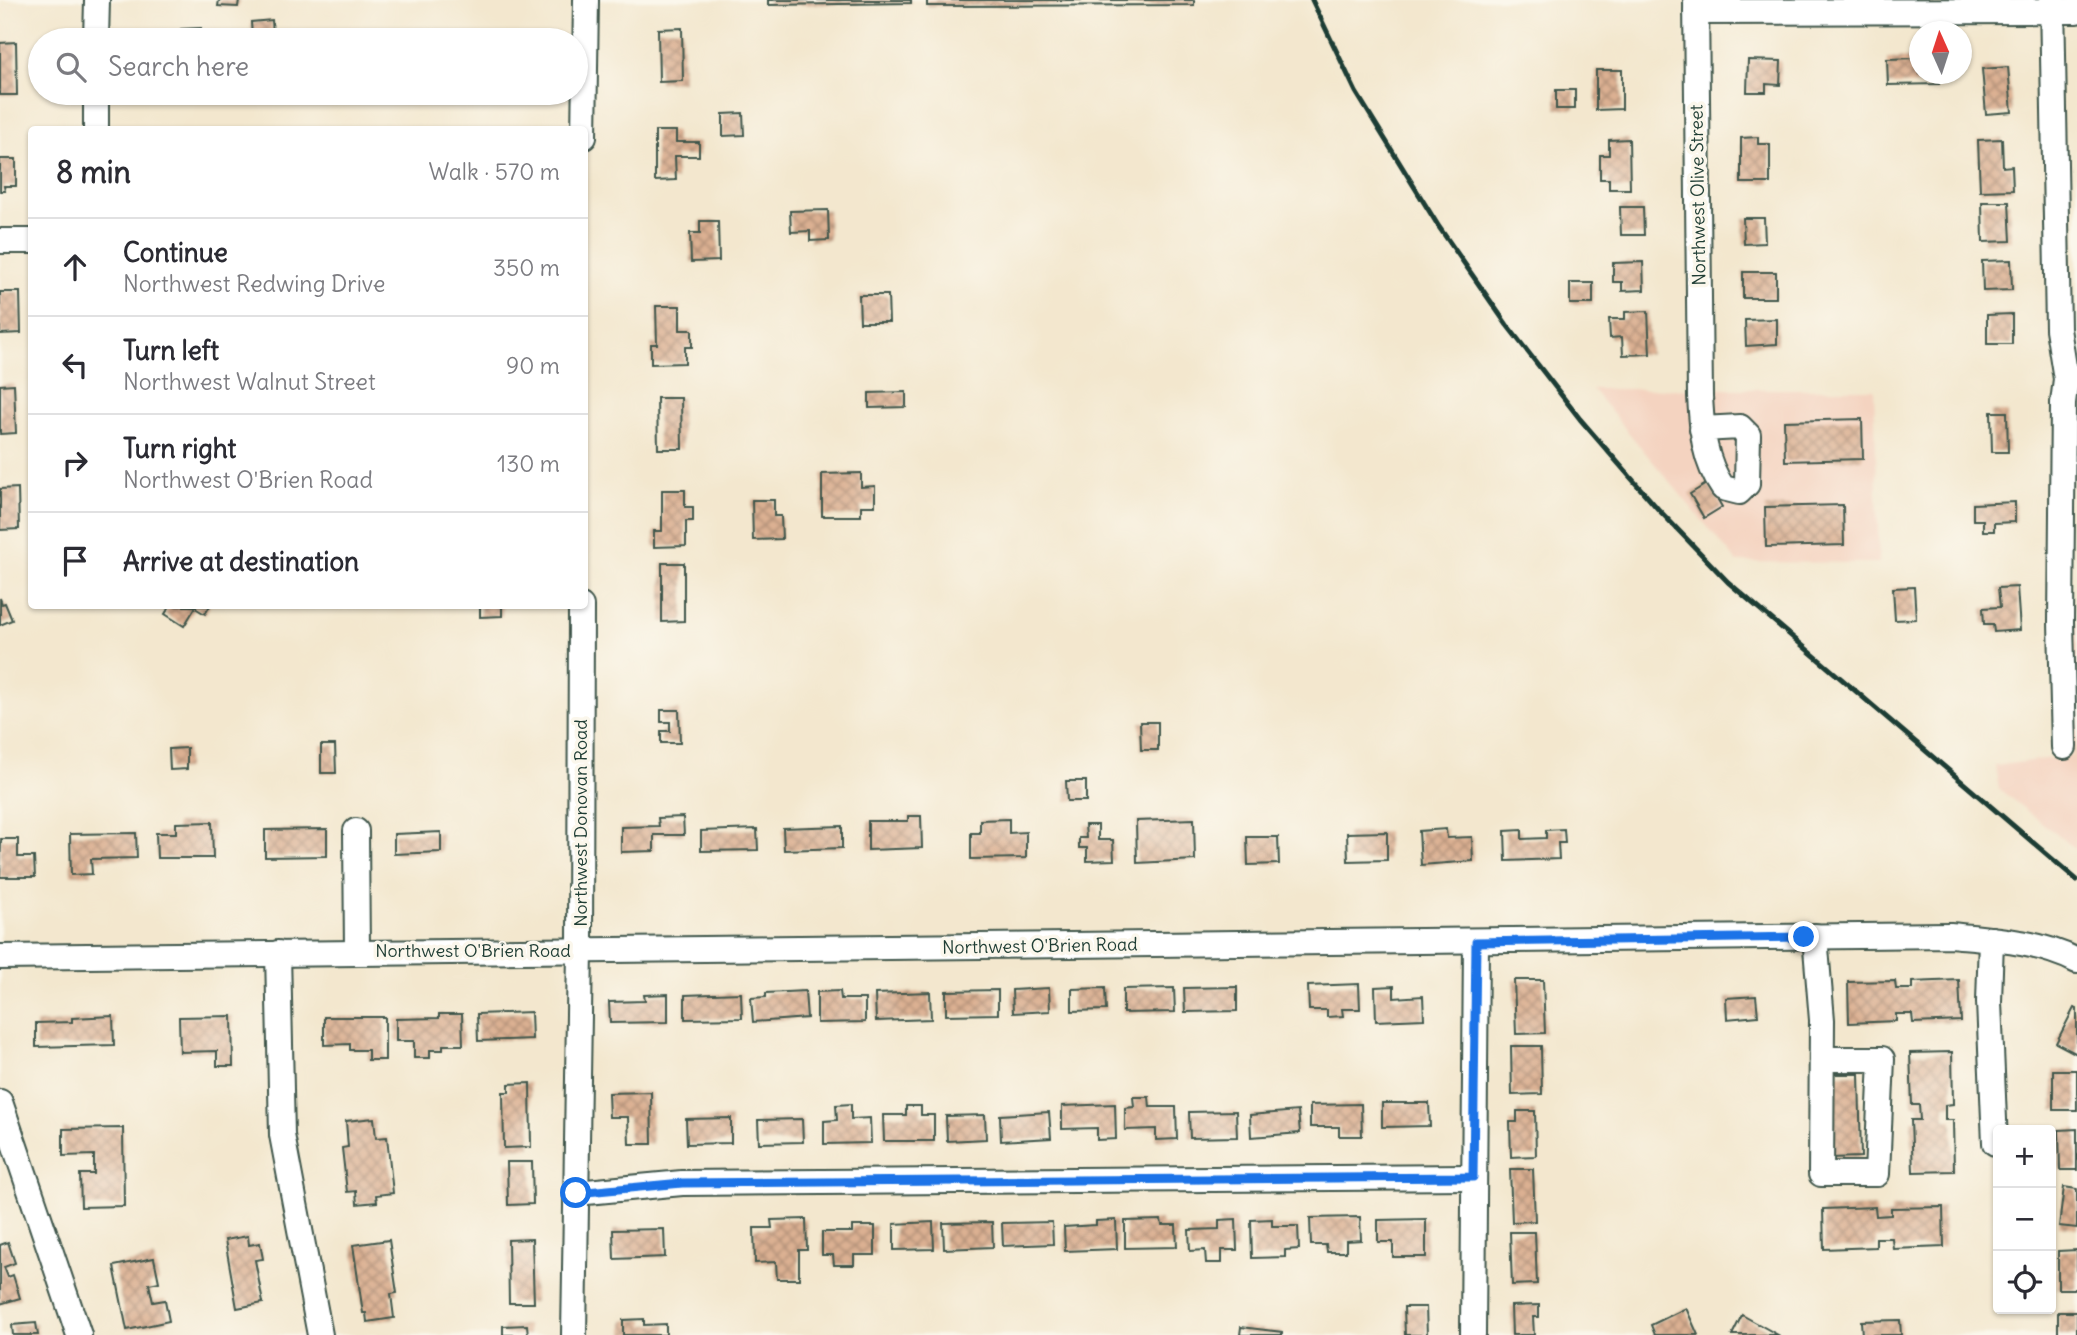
<!DOCTYPE html>
<html lang="en">
<head>
<meta charset="utf-8">
<style>
	:root { --surface:#fff; --page:#f7f7f7; --text:#2b2b33; --muted:#7c7c81; --line:#e1e1e2 }
	body { margin:0; font-family:Delius,sans-serif; background:var(--page); color:var(--text) }
	.controls { position:absolute; right:21px; bottom:21px; display:grid; overflow:hidden; border-radius:7px; box-shadow:0 2px 5px #0004 }
	.controls button { width:63px; height:63px; display:grid; place-items:center; padding:0; border:0; border-bottom:2px solid var(--line); background:var(--surface); color:var(--text); font:35px sans-serif }
	.compass { position:absolute; left:1909px; top:21px; width:63px; height:63px; border-radius:50%; background:var(--surface); box-shadow:0 2px 5px #0004; rotate:357deg }
	.stop { position:absolute; width:21px; height:21px; margin:-16px; border:5px solid #1a73e8; border-radius:50%; background:#fff }
	.stop.end { background:#1a73e8; border-color:#fff; box-shadow:0 2px 7px #0008 }
	.list { margin:0; padding:0; list-style:none }
	h2 { display:flex; justify-content:space-between; align-items:center; height:91px; margin:0; padding:0 28px; font-size:30px }
	h2 small { font-size:23px; font-weight:400; color:var(--muted) }
	.list li { display:grid; grid-template-columns:46px 1fr auto; gap:21px; align-items:center; box-sizing:border-box; height:98px; padding:0 28px; border-top:2px solid var(--line) }
	.list b { display:block; font-size:26px; white-space:nowrap }
	.list p { margin:0; font-size:23px; white-space:nowrap; color:var(--muted) }
	.list em { font-size:23px; font-style:normal; color:var(--muted) }
	.icon { flex:none; width:38px; height:38px; fill:none; stroke:currentColor; stroke-width:2; stroke-linecap:round; stroke-linejoin:round }
	.map { position:relative; flex:none; width:2077px; height:1335px; overflow:hidden }
	.search { position:absolute; background:var(--surface); box-shadow:0 2px 5px #0004; left:28px; top:28px; width:560px; height:77px; display:flex; align-items:center; gap:18px; box-sizing:border-box; padding:0 24px; border-radius:38px; color:var(--muted); font-size:26px }
	.panel { position:absolute; background:var(--surface); box-shadow:0 2px 5px #0004; left:28px; top:126px; width:560px; height:483px; border-radius:7px }
	.map>svg:first-child { display:block }
</style>
</head>
<body>
<div class="map">
<svg width="2077" height="1335" viewBox="0 0 2077 1335">
	<defs>
		<pattern id="building-cross-hatch" width="8" height="8" patternUnits="userSpaceOnUse" patternTransform="scale(1.75)"><rect width="8" height="8" fill="#dbb092"/><path d="M0 0l8 8M0 8l8-8" fill="none" stroke="#b19078"/></pattern>
	</defs>
	<rect width="100%" height="100%" fill="#fbf7ec"/>
	<filter id="ink" filterUnits="userSpaceOnUse"><feTurbulence type="fractalNoise" baseFrequency=".0143" numOctaves="2"/><feDisplacementMap in="SourceGraphic" scale="14" xChannelSelector="R" yChannelSelector="G"/><feConvolveMatrix kernelMatrix="1 2 1 2 8 2 1 2 1" color-interpolation-filters="sRGB"/></filter>
	<filter id="wash" filterUnits="userSpaceOnUse"><feTurbulence type="fractalNoise" baseFrequency=".00686" numOctaves="4" result="noise"/><feDisplacementMap in="SourceGraphic" scale="28" xChannelSelector="R" yChannelSelector="G"/><feGaussianBlur stdDeviation="1.57" result="paint"/><feColorMatrix in="noise" values="0 0 0 0 0 0 0 0 0 0 0 0 0 0 0 0 0 1.4 0 .05"/><feComposite in="paint" operator="in"/></filter>
	<g filter="url(#wash)">
		<rect width="100%" height="100%" fill="#f3e7ce"/>
		<g fill="#f4d3c0">
			<polygon points="1592,389 1874,389 1879,563 1737,562"/>
			<polygon points="2069,623 2077,623 2077,850 1999,789 1995,766 2072,755"/>
		</g>
		<g id="blocks">
			<g fill="url(#building-cross-hatch)">
				<polygon points="219,0 239,0 238,7 218,6"/>
				<polygon points="768,0 911,0 911,3 768,5"/>
				<polygon points="927,0 1194,0 1194,5 927,6"/>
				<polygon points="272,20 273,34 252,36 251,22"/>
				<polygon points="201,28 201,40 182,40 181,29"/>
				<polygon points="682,28 683,81 659,82 658,29"/>
				<polygon points="16,42 17,95 0,95 0,43"/>
				<polygon points="1920,58 1920,74 1938,74 1939,84 1888,85 1887,59"/>
				<polygon points="1748,60 1781,61 1780,85 1766,84 1766,92 1747,92"/>
				<polygon points="2008,67 2012,112 1986,114 1982,69"/>
				<polygon points="1596,70 1622,70 1622,109 1596,110"/>
				<rect x="1556" y="90" width="19" height="19"/>
				<polygon points="743,113 744,135 723,136 723,114"/>
				<polygon points="655,131 676,131 676,142 699,142 699,156 675,156 676,180 655,181"/>
				<polygon points="1758,137 1758,144 1770,144 1770,183 1741,183 1741,138"/>
				<polygon points="1629,139 1630,189 1609,189 1609,179 1600,179 1600,155 1609,155 1609,140"/>
				<polygon points="2002,139 2003,167 2012,166 2013,190 1980,191 1978,140"/>
				<polygon points="0,159 16,159 16,186 4,186 5,191 0,191"/>
				<polygon points="1982,202 2009,202 2011,241 1983,242"/>
				<polygon points="1620,207 1643,207 1644,235 1621,235"/>
				<polygon points="828,210 829,240 810,241 810,231 791,232 790,211"/>
				<polygon points="1743,218 1764,218 1765,243 1744,244"/>
				<polygon points="700,221 718,221 719,261 691,262 690,233 700,233"/>
				<polygon points="2011,260 2012,290 1983,291 1982,261"/>
				<polygon points="1643,262 1644,290 1622,291 1622,282 1613,282 1613,263"/>
				<rect x="1743" y="272" width="33" height="26"/>
				<rect x="1570" y="283" width="23" height="21"/>
				<polygon points="0,292 20,292 21,333 0,334"/>
				<polygon points="859,295 888,295 889,322 860,322"/>
				<polygon points="656,306 680,306 680,330 692,330 692,347 685,347 685,363 651,364 651,344 657,344"/>
				<polygon points="1648,311 1650,354 1623,355 1622,337 1610,338 1609,319 1625,319 1625,312"/>
				<polygon points="2012,314 2012,344 1987,344 1987,315"/>
				<polygon points="1777,319 1777,344 1746,346 1745,320"/>
				<polygon points="14,384 16,433 0,434 0,385"/>
				<polygon points="906,392 906,407 869,408 869,393"/>
				<polygon points="657,398 681,398 682,449 658,449"/>
				<polygon points="1991,412 2007,412 2008,452 1992,452"/>
				<polygon points="1862,419 1863,459 1785,461 1784,421"/>
				<polygon points="861,473 861,487 875,486 875,506 861,506 861,516 822,516 822,474"/>
				<polygon points="1708,483 1722,507 1704,518 1690,494"/>
				<polygon points="18,488 19,529 0,530 0,489"/>
				<polygon points="662,490 685,490 685,507 693,507 693,521 686,521 686,546 654,547 654,531 662,531"/>
				<polygon points="752,500 774,500 774,516 781,516 782,539 753,540"/>
				<polygon points="2015,502 2015,522 1994,523 1994,531 1983,531 1983,520 1973,520 1973,504"/>
				<polygon points="1843,505 1844,545 1766,547 1765,507"/>
				<polygon points="662,563 684,563 684,621 662,622"/>
				<polygon points="1914,587 1916,619 1895,620 1893,588"/>
				<polygon points="2017,587 2020,630 1994,632 1993,624 1984,624 1983,608 2000,607 1998,588"/>
				<polygon points="0,598 2,604 5,603 12,620 0,625"/>
				<polygon points="170,606 210,606 205,614 195,608 184,626 165,614"/>
				<polygon points="480,606 502,606 502,616 480,617"/>
				<polygon points="661,710 679,710 680,743 661,743 661,731 670,731 670,722 661,722"/>
				<polygon points="1140,722 1158,722 1158,750 1141,750"/>
				<polygon points="321,745 335,745 336,773 321,773"/>
				<polygon points="187,748 187,769 170,770 169,749"/>
				<polygon points="1066,781 1086,781 1086,801 1067,801"/>
				<polygon points="908,816 921,816 922,848 868,850 868,821 908,821"/>
				<polygon points="683,817 684,835 654,835 654,851 621,852 621,827 659,826 658,818"/>
				<polygon points="1009,819 1009,833 1026,832 1026,858 971,859 971,833 980,833 980,820"/>
				<polygon points="1194,819 1195,860 1137,863 1136,821"/>
				<polygon points="212,822 213,858 157,858 156,833 176,833 176,823"/>
				<polygon points="1085,825 1098,825 1098,840 1113,840 1114,860 1087,861 1087,848 1079,848 1079,838 1086,838"/>
				<polygon points="842,826 842,848 784,850 783,828"/>
				<polygon points="327,829 327,856 265,857 265,830"/>
				<polygon points="757,829 758,850 701,851 701,831"/>
				<polygon points="1446,829 1447,838 1472,837 1473,861 1421,865 1419,831"/>
				<polygon points="1564,829 1565,843 1558,843 1559,859 1506,861 1505,831 1522,830 1522,839 1546,838 1546,830"/>
				<polygon points="441,832 441,852 394,854 394,834"/>
				<polygon points="1387,832 1387,860 1348,861 1347,833"/>
				<polygon points="136,833 137,858 91,859 92,874 71,875 70,834"/>
				<polygon points="1247,837 1278,837 1279,864 1248,865"/>
				<polygon points="1,839 18,839 18,857 34,857 35,877 0,877"/>
				<polygon points="1514,980 1543,980 1545,1033 1516,1034"/>
				<polygon points="1959,980 1961,1021 1913,1023 1912,1014 1896,1014 1896,1021 1849,1023 1848,982 1895,981 1896,989 1912,989 1912,982"/>
				<polygon points="1359,984 1360,1009 1342,1009 1343,1016 1327,1017 1327,1010 1309,1010 1308,986"/>
				<polygon points="1394,986 1394,998 1423,996 1424,1019 1376,1021 1375,987"/>
				<polygon points="1237,987 1237,1011 1185,1012 1184,988"/>
				<polygon points="1049,988 1050,1011 1013,1013 1012,990"/>
				<polygon points="1105,988 1106,1010 1072,1011 1072,989"/>
				<polygon points="1174,988 1175,1012 1123,1013 1123,989"/>
				<polygon points="998,990 998,1014 946,1015 946,991"/>
				<polygon points="805,991 807,1018 753,1022 751,998 766,997 766,993"/>
				<polygon points="840,991 841,999 865,999 865,1022 817,1023 817,992"/>
				<polygon points="930,992 931,1019 876,1021 875,994"/>
				<polygon points="741,993 742,1018 685,1019 685,995"/>
				<polygon points="668,994 668,1022 610,1023 609,1002 645,1001 644,995"/>
				<polygon points="1756,996 1758,1016 1727,1019 1726,998"/>
				<polygon points="2074,1008 2077,1009 2077,1054 2056,1043"/>
				<polygon points="531,1012 532,1039 478,1041 477,1014"/>
				<polygon points="439,1014 462,1014 463,1045 443,1045 443,1050 430,1050 430,1058 414,1058 414,1041 396,1041 396,1019 439,1018"/>
				<polygon points="113,1016 114,1045 36,1047 36,1023 72,1022 72,1018"/>
				<polygon points="232,1016 233,1066 217,1066 217,1051 180,1052 179,1017"/>
				<polygon points="324,1017 385,1017 385,1060 368,1060 368,1050 350,1050 350,1044 324,1045"/>
				<polygon points="1511,1046 1541,1046 1542,1094 1512,1095"/>
				<polygon points="1952,1052 1953,1104 1945,1105 1945,1120 1953,1120 1954,1171 1913,1172 1911,1120 1920,1120 1919,1105 1912,1105 1910,1053"/>
				<rect x="2053" y="1070" width="24" height="40"/>
				<polygon points="1827,1074 1859,1074 1861,1157 1829,1158"/>
				<polygon points="530,1083 531,1147 504,1148 503,1092 509,1092 509,1084"/>
				<polygon points="651,1092 652,1144 629,1144 628,1117 609,1117 608,1093"/>
				<polygon points="1133,1097 1149,1097 1150,1107 1176,1107 1177,1139 1156,1140 1156,1129 1125,1130 1125,1108 1134,1107"/>
				<polygon points="1382,1103 1429,1103 1430,1126 1382,1127"/>
				<polygon points="851,1104 851,1119 870,1118 871,1143 824,1144 824,1121 837,1120 836,1105"/>
				<polygon points="1115,1104 1116,1139 1097,1140 1097,1128 1062,1129 1062,1106"/>
				<polygon points="1361,1104 1362,1136 1339,1136 1339,1127 1310,1127 1310,1105"/>
				<polygon points="906,1106 921,1106 921,1115 934,1115 934,1141 884,1141 883,1115 906,1115"/>
				<polygon points="1236,1111 1237,1137 1190,1138 1189,1112"/>
				<polygon points="1298,1111 1300,1133 1251,1137 1250,1115"/>
				<polygon points="1517,1111 1535,1111 1536,1156 1511,1157 1510,1122 1517,1122"/>
				<polygon points="1049,1112 1051,1138 1001,1141 1000,1115"/>
				<polygon points="985,1115 986,1139 947,1141 946,1116"/>
				<polygon points="374,1118 376,1138 387,1137 393,1193 376,1195 377,1202 357,1204 356,1191 347,1192 342,1148 348,1147 346,1121"/>
				<polygon points="731,1118 731,1143 687,1144 686,1119"/>
				<polygon points="802,1119 803,1142 759,1143 758,1120"/>
				<polygon points="123,1128 124,1206 81,1207 80,1174 94,1174 94,1155 63,1156 63,1129"/>
				<polygon points="2077,1129 2077,1170 2060,1170 2059,1130"/>
				<polygon points="507,1162 532,1162 533,1204 508,1205"/>
				<polygon points="1510,1169 1533,1169 1535,1221 1512,1222"/>
				<polygon points="2064,1187 2077,1189 2077,1228 2059,1226"/>
				<polygon points="1875,1207 1876,1216 1891,1215 1891,1208 1943,1207 1944,1247 1893,1249 1892,1238 1876,1238 1876,1247 1824,1249 1823,1209"/>
				<polygon points="1360,1217 1361,1240 1346,1241 1346,1252 1327,1252 1326,1245 1311,1245 1310,1218"/>
				<polygon points="806,1219 807,1250 799,1250 799,1279 777,1279 776,1262 755,1263 754,1228 772,1228 771,1220"/>
				<polygon points="1236,1219 1237,1250 1222,1250 1222,1263 1206,1263 1205,1250 1190,1251 1189,1230 1219,1229 1219,1220"/>
				<polygon points="1272,1219 1272,1226 1298,1226 1299,1249 1285,1250 1285,1257 1252,1258 1251,1220"/>
				<polygon points="1426,1219 1426,1257 1393,1257 1393,1242 1378,1242 1378,1220"/>
				<polygon points="1116,1220 1117,1249 1065,1251 1064,1227 1096,1225 1096,1221"/>
				<polygon points="1161,1220 1162,1225 1176,1225 1177,1247 1125,1248 1125,1221"/>
				<polygon points="933,1222 934,1249 894,1250 894,1224"/>
				<polygon points="992,1222 993,1247 944,1249 943,1223"/>
				<polygon points="1052,1222 1053,1244 1003,1246 1002,1223"/>
				<polygon points="852,1226 875,1226 875,1255 854,1255 854,1265 834,1265 833,1255 822,1255 822,1232 852,1232"/>
				<polygon points="664,1229 665,1257 614,1259 613,1230"/>
				<polygon points="1510,1232 1535,1232 1537,1284 1512,1285"/>
				<polygon points="248,1236 249,1245 260,1243 263,1259 255,1260 263,1303 237,1308 225,1240"/>
				<polygon points="532,1239 534,1303 509,1303 508,1240"/>
				<polygon points="389,1240 397,1293 391,1294 394,1318 367,1322 366,1313 363,1313 353,1245"/>
				<polygon points="8,1242 15,1263 4,1267 8,1277 13,1275 20,1298 0,1304 0,1245"/>
				<polygon points="2077,1250 2077,1289 2058,1289 2058,1251"/>
				<polygon points="154,1258 159,1282 149,1284 153,1302 165,1300 169,1321 127,1330 114,1266"/>
				<polygon points="1539,1305 1539,1317 1533,1317 1534,1335 1512,1335 1511,1306"/>
				<polygon points="1404,1307 1426,1307 1427,1335 1405,1335"/>
				<polygon points="1686,1308 1698,1335 1655,1335 1651,1325"/>
				<rect x="2058" y="1312" width="19" height="23"/>
				<polygon points="1742,1315 1778,1335 1732,1335"/>
				<polygon points="644,1319 644,1325 666,1324 666,1335 623,1335 623,1320"/>
				<polygon points="1900,1320 1901,1335 1862,1335 1861,1321"/>
				<polygon points="36,1323 38,1335 13,1335 12,1325"/>
				<polygon points="527,1325 528,1335 503,1335 503,1326"/>
				<polygon points="1241,1327 1282,1332 1282,1335 1240,1335"/>
			</g>
		</g>
	</g>
	<g filter="url(#ink)">
		<use href="#blocks" fill-opacity="0" stroke="#3f564b" stroke-width="2"/>
		<g fill="none" stroke-linecap="round" stroke-linejoin="round">
			<g stroke="#3f564b" stroke-width="28">
				<g id="minor">
					<path d="M 1696,0 L 1700,396 C 1702,430 1703,459 1723,488 L 1739,492 L 1747,484 L 1748,435 L 1740,427 L 1702,429"/>
					<polyline points="2052,0 2058,329 2066,379 2063,403 2061,622 2064,747"/>
					<polyline points="1696,12 2077,11"/>
					<polyline points="96,40 97,0"/>
					<polyline points="96,130 96,93"/>
					<polyline points="584,137 586,0"/>
					<polyline points="0,241 32,241"/>
					<polyline points="356,831 357,952"/>
					<polyline points="1815,936 1822,1020 1821,1174 1877,1174 1882,1059 1822,1059"/>
					<polyline points="1991,939 1989,1002 1995,1143"/>
					<polyline points="278,953 282,1135 320,1335"/>
					<path d="M 0,957 L 1950,935 C 1992,939 2039,941 2077,961"/>
					<polyline points="0,1102 79,1335"/>
					<polyline points="576,1193 682,1183 1473,1177"/>
					<polyline points="574,1335 580,950 581,606"/>
					<polyline points="1473,1335 1476,942"/>
				</g>
			</g>
			<use href="#minor" stroke="#fff" stroke-width="24"/>
			<polyline stroke="#1f3d34" stroke-width="5" points="1312,0 1356,92 1439,227 1507,325 1580,419 1658,509 1728,582 2077,880"/>
		</g>
	</g>
	<g fill="none" stroke-linecap="round" stroke-linejoin="round" filter="url(#ink)">
		<polyline stroke="#1a73e8" stroke-width="9" points="576,1193 682,1183 1473,1177 1476,942 1804,937"/>
	</g>
	<g text-anchor="middle" stroke-width="7" stroke-linejoin="round" paint-order="stroke">
		<g font-size="18" fill="#1f3d34" stroke="#fbf7ec">
			<text transform="translate(1698 195) rotate(-91)" y="6">Northwest Olive Street</text>
			<text transform="translate(581 823) rotate(-90)" y="6">Northwest Donovan Road</text>
			<text transform="translate(1040 946) rotate(-1)" y="6">Northwest O'Brien Road</text>
			<text x="473" y="957">Northwest O'Brien Road</text>
		</g>
	</g>
</svg>
<div class="controls">
<button>+</button>
<button>−</button>
<button><svg class="icon" aria-label="locate" viewBox="0 0 24 24"><circle cx="12" cy="12" r="6"/><path d="M12 2v4M12 18v4M2 12h4M18 12h4"/></svg></button>
</div>
<svg class="compass" viewBox="-18 -18 36 36"><path d="M0-13l5 13h-10z" fill="#e53935"/><path d="M0 13l5-13h-10z" fill="#7c7c81"/></svg>
<div class="stop" style="left:576px;top:1193px"></div>
<div class="stop end" style="left:1804px;top:937px"></div>
<div class="search"><svg class="icon" aria-label="search" viewBox="0 0 24 24"><circle cx="10" cy="10" r="6"/><path d="M15 15l6 6"/></svg>Search here</div>
<section class="panel">
<h2>8 min<small>Walk · 570 m</small></h2>
<ul class="list">
<li><svg class="icon" aria-label="ahead" viewBox="0 0 24 24"><path d="M12 20V5M6 11l6-6 6 6"/></svg><div><b>Continue</b><p>Northwest Redwing Drive</p></div><em>350 m</em></li>
<li><svg class="icon" aria-label="left" viewBox="0 0 24 24"><path d="M17 20v-9H6M10 6l-5 5 5 5"/></svg><div><b>Turn left</b><p>Northwest Walnut Street</p></div><em>90 m</em></li>
<li><svg class="icon" aria-label="right" viewBox="0 0 24 24"><path d="M7 20v-9h11M14 6l5 5-5 5"/></svg><div><b>Turn right</b><p>Northwest O'Brien Road</p></div><em>130 m</em></li>
<li><svg class="icon" aria-label="arrive" viewBox="0 0 24 24"><path d="M6 21V4h12l-3 4 3 4H6"/></svg><div><b>Arrive at destination</b></div></li>
</ul>
</section>
</div>
</body>
</html>
